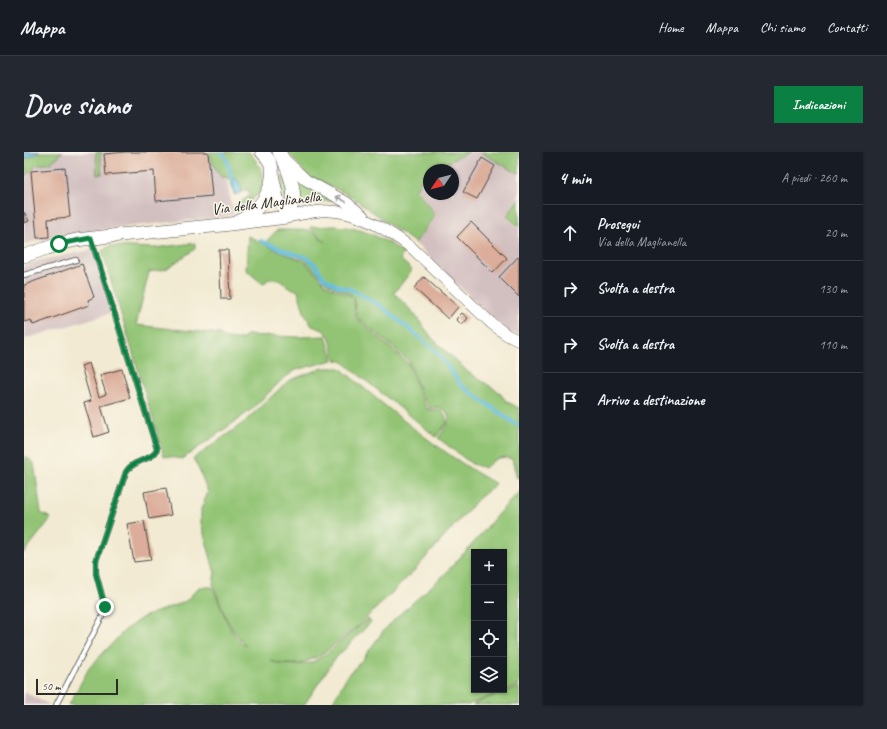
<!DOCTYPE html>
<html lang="it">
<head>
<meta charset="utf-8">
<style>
	:root { --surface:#171b24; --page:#242831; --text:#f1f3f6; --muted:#9ea1a6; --line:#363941; --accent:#0b8043 }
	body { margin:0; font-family:Caveat,sans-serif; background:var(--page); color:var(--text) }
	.controls { position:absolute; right:12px; bottom:12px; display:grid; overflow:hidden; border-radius:0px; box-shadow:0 1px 3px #0004 }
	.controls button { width:36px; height:36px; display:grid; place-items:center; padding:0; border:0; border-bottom:1px solid var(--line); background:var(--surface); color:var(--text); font:20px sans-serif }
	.compass { position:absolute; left:399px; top:12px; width:36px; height:36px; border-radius:50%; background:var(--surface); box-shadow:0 1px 3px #0004; rotate:235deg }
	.scale { position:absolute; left:12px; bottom:10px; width:82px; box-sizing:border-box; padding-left:4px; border:2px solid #2b2b2b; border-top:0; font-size:11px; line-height:14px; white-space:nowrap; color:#2b2b2b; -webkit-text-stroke:3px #fbf7ec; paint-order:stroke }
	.stop { position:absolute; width:12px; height:12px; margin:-9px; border:3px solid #0b8043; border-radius:50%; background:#fff }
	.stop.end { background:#0b8043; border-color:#fff; box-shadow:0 1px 4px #0008 }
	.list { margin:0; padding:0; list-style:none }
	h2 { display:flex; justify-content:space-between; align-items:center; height:52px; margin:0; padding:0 16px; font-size:17px }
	h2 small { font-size:13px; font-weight:400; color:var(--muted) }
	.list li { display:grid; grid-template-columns:26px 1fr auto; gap:12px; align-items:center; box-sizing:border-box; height:56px; padding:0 16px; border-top:1px solid var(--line) }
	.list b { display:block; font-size:15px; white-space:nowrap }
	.list p { margin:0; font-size:13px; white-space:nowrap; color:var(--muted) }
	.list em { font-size:13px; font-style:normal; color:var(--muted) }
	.icon { flex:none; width:22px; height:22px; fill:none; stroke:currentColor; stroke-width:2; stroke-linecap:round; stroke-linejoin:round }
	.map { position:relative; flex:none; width:495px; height:553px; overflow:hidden; border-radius:0px }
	header { display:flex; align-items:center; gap:24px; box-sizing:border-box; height:56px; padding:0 20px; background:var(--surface); border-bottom:1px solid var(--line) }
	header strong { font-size:19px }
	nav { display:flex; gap:22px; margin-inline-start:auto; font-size:14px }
	.intro { display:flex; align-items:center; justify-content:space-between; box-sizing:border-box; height:96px; padding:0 24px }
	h1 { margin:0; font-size:28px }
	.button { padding:10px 18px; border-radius:0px; background:var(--accent); color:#fff; font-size:14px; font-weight:700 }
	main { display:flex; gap:24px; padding:0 24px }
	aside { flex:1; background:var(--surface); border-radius:0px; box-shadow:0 1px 3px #0004 }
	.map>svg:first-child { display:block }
</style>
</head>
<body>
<header>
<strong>Mappa</strong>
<nav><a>Home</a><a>Mappa</a><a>Chi siamo</a><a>Contatti</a></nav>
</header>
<div class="intro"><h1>Dove siamo</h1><a class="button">Indicazioni</a></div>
<main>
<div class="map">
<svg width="495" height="553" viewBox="0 0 495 553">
	<rect width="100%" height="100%" fill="#fbf7ec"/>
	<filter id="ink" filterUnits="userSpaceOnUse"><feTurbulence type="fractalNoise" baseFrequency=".025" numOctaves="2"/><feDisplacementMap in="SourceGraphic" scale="8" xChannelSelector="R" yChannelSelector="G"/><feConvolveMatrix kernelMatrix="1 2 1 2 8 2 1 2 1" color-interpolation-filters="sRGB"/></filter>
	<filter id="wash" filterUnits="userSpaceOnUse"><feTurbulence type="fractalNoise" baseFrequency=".012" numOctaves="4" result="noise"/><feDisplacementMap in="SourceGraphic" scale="16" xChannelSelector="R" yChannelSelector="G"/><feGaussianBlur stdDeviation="0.9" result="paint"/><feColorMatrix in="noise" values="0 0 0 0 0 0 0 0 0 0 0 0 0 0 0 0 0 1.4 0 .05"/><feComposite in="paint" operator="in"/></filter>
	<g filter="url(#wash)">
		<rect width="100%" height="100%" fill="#f2ead2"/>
		<g fill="#d2bfc0">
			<polygon points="37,0 192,0 201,18 209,62 188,66 80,77 7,90 0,93 0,21"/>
			<polygon points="447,0 454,0 495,22 495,44 482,64 493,75 495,75 495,183 485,180 459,157 391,91 412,64 393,36 402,22 405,20 405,42 429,42 429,18 410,18"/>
			<polygon points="72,97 90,160 0,187 0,114 13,109"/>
			<polygon points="0,540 26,553 0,553"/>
		</g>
		<g fill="#93c474" stroke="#5f7850" fill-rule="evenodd">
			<polygon points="0,0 39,0 35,1 35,5 30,7 27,11 10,14 10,17 0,24"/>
			<polygon points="72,0 78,0 76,4 78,22 73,23"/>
			<path d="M 185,0 L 225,0 C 251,30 240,42 210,59 L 209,55 L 227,43 L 222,37 L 218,40 L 210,42 L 208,33 L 203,25 L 197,25 C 193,17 185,9 185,0 Z"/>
			<polygon points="264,0 445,0 408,18 405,18 401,21 392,37 411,63 391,91 327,44 290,26 288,27 283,23"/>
			<polygon points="456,0 495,0 495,22"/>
			<polygon points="259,24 263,33 263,44 260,48 256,36"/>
			<polygon points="271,27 274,27 309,49 275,51"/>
			<polygon points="495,46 495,74 494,74 483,64"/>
			<path d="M 310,74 C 336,75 359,85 379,101 L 376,107 L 388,118 L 371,140 L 369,140 L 388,159 L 408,186 L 444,220 L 475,240 L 482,249 L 495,256 L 495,325 L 493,326 L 488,307 C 476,303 470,307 461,316 L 448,312 L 414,286 C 419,279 428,270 423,261 C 422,259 417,256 415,255 L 405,256 L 395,237 L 385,209 L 333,165 L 330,145 L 331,165 L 384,211 L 394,238 L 403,257 L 407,258 L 415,257 L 421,263 L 423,271 L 412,285 C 381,259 349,235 318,209 L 311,208 L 306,186 L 299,178 L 288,174 L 281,163 L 274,139 L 263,134 L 256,128 L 245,127 L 239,132 L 222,118 L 224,84 L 255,99 L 280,109 L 304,134 L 328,144 L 325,141 L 304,132 L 280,107 L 241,91 L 253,78 L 285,78 L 302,90 L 287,77 L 286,75 Z"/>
			<polygon points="171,91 171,97 142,117 125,120 112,173 196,182 200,187 220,187 222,183 275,185 302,184 309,208 272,218 259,227 228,257 212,269 158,307 140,304 78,99 86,94 130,96"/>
			<path d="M 298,216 L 316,216 C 366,258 415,300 472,332 L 454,347 L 389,420 L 333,475 L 297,503 L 277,512 L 259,512 L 247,509 L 255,512 L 273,513 L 287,511 L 302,502 L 344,467 L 347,470 L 310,508 L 280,553 L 45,553 L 65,516 L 102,477 L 119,465 L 162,449 L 175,435 L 188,435 C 199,455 202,480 222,494 L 209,478 L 202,466 L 189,432 L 191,421 L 177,371 L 177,357 L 184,340 L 173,313 L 169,307 L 219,271 L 264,229 Z"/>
			<polygon points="1,304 10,311 17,361 27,366 0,401"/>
			<path d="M 495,340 L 495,533 L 444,553 L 307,553 L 322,526 L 338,508 L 360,478 L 376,462 L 420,423 L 455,385 L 472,364 ZM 450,400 L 480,400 L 480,538 L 450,538 Z"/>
			<polygon points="495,535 495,553 449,553 459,548"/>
		</g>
		<g fill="#65bfe3" stroke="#487587">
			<polygon points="0,0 16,0 0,8"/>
			<path d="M 207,25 L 212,27 C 216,31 218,35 217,41 L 211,43 Z"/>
		</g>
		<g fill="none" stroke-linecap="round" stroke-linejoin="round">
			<g stroke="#65bfe3" stroke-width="3.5">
				<polyline points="198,0 203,9 209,29"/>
				<polyline points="237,89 270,102 282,105 292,113 299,125 312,133 326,137 357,154 412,199 438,234 490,271 495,273"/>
			</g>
		</g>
		<g id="blocks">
			<g fill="#dbad9a">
				<polygon points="102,0 184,0 188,44 132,49 130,19 82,23 80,2"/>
				<polygon points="458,6 471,14 453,47 439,40"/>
				<polygon points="41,16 46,65 24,67 25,85 13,86 7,19"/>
				<polygon points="0,60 5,69 0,71"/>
				<polygon points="447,70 483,106 469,121 433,85"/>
				<polygon points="195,98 204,98 206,147 197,147"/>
				<polygon points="494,105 495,106 495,145 475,125"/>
				<polygon points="58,112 70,145 64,148 65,153 9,173 7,168 0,170 0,133"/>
				<polygon points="400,125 434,155 424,167 390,136"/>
				<polygon points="438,161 444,166 438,173 432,167"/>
				<polygon points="65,211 75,245 82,242 76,223 98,217 106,246 77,254 85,280 70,285 60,251 67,249 57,214"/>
				<polygon points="142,336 147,363 125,367 120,340"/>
				<polygon points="120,369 127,408 110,410 103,372"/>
			</g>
		</g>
	</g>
	<g filter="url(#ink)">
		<use href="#blocks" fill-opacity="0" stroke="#494844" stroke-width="1"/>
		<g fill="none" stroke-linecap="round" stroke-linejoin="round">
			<g stroke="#494844" stroke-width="6">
				<g id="service">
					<polyline points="0,123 52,108"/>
					<path d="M 32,553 L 78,465 L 81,455 L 72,421 L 72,409 L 102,320 C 109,307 131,308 133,297 L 67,87"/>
				</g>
			</g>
			<g stroke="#494844" stroke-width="12">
				<g id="tertiary">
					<polyline points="260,7 282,28 322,50 339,64"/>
					<path d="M 249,22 L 254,46 L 263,65 C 274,63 286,60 297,59 C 331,57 362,77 388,96 L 467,171 L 483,183 L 495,189"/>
				</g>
			</g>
			<g stroke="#494844" stroke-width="14">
				<g id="secondary">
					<path d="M 214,70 C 220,66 225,64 230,59 C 241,49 250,32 248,16 C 247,10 242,4 238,0"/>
					<path d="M 0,104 L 35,92 L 52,88 L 96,83 L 198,73 L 263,65 C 265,60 268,54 269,49 C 272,36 262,11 255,0"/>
				</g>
			</g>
			<use href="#service" stroke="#fff" stroke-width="4.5"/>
			<use href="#tertiary" stroke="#fff" stroke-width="11"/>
			<use href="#secondary" stroke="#fff" stroke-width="13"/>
		</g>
		<defs><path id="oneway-shaft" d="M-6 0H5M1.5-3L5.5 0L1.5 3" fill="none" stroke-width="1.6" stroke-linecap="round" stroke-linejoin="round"/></defs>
		<use stroke="#a0a0a0" href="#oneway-shaft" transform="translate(317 47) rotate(-150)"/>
	</g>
	<g fill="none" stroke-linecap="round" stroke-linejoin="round" filter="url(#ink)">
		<path stroke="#0b8043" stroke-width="5" d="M 35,92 L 67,86 L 133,297 C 131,308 109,307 102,320 L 72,409 L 72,422 L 81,455"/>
	</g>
	<g text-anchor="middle" stroke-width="3" stroke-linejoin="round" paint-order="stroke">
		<g font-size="16" fill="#2b2b2b" stroke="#fbf7ec">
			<text transform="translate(242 50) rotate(-7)" y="6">Via della Maglianella</text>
		</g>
	</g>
</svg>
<div class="controls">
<button>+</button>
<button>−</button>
<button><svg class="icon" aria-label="locate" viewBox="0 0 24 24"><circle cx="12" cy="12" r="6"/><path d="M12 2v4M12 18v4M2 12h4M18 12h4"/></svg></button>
<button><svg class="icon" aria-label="layers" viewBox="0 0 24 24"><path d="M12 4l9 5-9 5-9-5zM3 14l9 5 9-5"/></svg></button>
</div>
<svg class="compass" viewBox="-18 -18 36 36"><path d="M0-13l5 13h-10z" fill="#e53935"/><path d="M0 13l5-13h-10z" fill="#9ea1a6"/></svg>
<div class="scale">50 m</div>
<div class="stop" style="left:35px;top:92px"></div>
<div class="stop end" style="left:81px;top:455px"></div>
</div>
<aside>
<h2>4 min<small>A piedi · 260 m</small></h2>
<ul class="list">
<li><svg class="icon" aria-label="ahead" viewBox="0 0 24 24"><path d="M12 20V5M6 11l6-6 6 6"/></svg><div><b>Prosegui</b><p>Via della Maglianella</p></div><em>20 m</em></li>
<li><svg class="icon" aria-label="right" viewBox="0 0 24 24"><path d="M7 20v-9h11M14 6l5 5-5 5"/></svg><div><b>Svolta a destra</b></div><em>130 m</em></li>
<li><svg class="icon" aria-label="right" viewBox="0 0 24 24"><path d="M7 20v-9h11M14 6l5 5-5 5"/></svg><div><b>Svolta a destra</b></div><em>110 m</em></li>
<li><svg class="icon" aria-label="arrive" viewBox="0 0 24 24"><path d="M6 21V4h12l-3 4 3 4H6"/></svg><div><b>Arrivo a destinazione</b></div></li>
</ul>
</aside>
</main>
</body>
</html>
